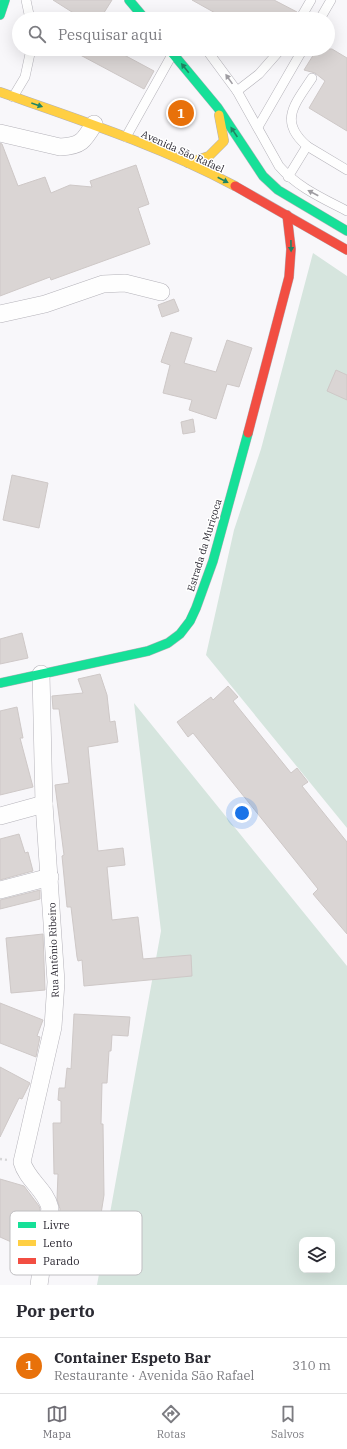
<!DOCTYPE html>
<html lang="pt">
<head>
<meta charset="utf-8">
<style>
	:root { --surface:#fff; --page:#f7f7f7; --text:#2b2b33; --muted:#7c7c81; --line:#e1e1e2; --accent:#727077 }
	body { margin:0; font-family:"IBM Plex Serif",serif; background:var(--page); color:var(--text) }
	.controls { position:absolute; right:12px; bottom:12px; display:grid; overflow:hidden; border-radius:8px; box-shadow:0 4px 16px #0002 }
	.controls button { width:36px; height:36px; display:grid; place-items:center; padding:0; border:0; border-bottom:1px solid var(--line); background:var(--surface); color:var(--text); font:20px sans-serif }
	.you { position:absolute; left:242px; top:813px; width:14px; height:14px; margin:-10px; border:3px solid #fff; border-radius:50%; background:#1a73e8; box-shadow:0 0 0 6px #1a73e833 }
	.badge { display:grid; place-items:center; width:26px; height:26px; border-radius:50%; background:var(--accent); color:#fff; font-size:13px; font-weight:700 }
	.pin { position:absolute; translate:-50% -50%; border:2px solid #fff; box-shadow:0 1px 4px #0006 }
	.list { margin:0; padding:0; list-style:none }
	h2 { display:flex; justify-content:space-between; align-items:center; height:52px; margin:0; padding:0 16px; font-size:17px }
	h2 small { font-size:13px; font-weight:400; color:var(--muted) }
	.list li { display:grid; grid-template-columns:26px 1fr auto; gap:12px; align-items:center; box-sizing:border-box; height:56px; padding:0 16px; border-top:1px solid var(--line) }
	.list b { display:block; font-size:15px; white-space:nowrap }
	.list p { margin:0; font-size:13px; white-space:nowrap; color:var(--muted) }
	.list em { font-size:13px; font-style:normal; color:var(--muted) }
	.icon { flex:none; width:22px; height:22px; fill:none; stroke:currentColor; stroke-width:2; stroke-linecap:round; stroke-linejoin:round }
	.map { position:relative; flex:none; width:347px; height:1285px; overflow:hidden }
	.search { position:absolute; background:var(--surface); box-shadow:0 4px 16px #0002; left:12px; right:12px; top:12px; height:44px; display:flex; align-items:center; gap:10px; box-sizing:border-box; padding:0 14px; border-radius:22px; color:var(--muted); font-size:15px }
	.sheet { height:108px; background:var(--surface) }
	nav { display:flex; justify-content:space-around; align-items:center; box-sizing:border-box; height:56px; border-top:1px solid var(--line); background:var(--surface); font-size:11px; color:var(--muted) }
	nav a { display:grid; justify-items:center; gap:2px }
	nav .on { color:var(--accent) }
	.map>svg:first-child { display:block }
</style>
</head>
<body>
<div class="map">
<svg width="347" height="1285" viewBox="0 0 347 1285">
	<rect width="100%" height="100%" fill="#f8f7fa"/>
	<g fill="#d6e5de" fill-rule="evenodd">
		<polygon points="313,253 347,276 347,828 206,655 234,530 261,449"/>
		<path d="M 134,703 L 347,966 L 347,1285 L 97,1285 L 161,931 ZM 302,1240 L 332,1240 L 332,1270 L 302,1270 Z"/>
	</g>
	<g fill="#dad5d4" stroke="#cec8c7">
		<polygon points="53,0 112,0 100,19 83,19"/>
		<polygon points="192,0 274,0 297,12 294,19 226,19"/>
		<polygon points="69,49 113,49 154,71 144,89"/>
		<polygon points="317,49 332,49 347,58 347,131 309,108 325,81 315,73 304,70"/>
		<polygon points="0,143 2,144 18,186 45,177 51,193 70,185 92,187 90,181 136,165 149,204 138,208 150,244 51,280 50,277 0,296"/>
		<polygon points="174,299 179,311 162,317 158,305"/>
		<polygon points="171,332 192,338 184,363 216,372 227,340 252,348 239,387 227,384 216,419 189,410 192,400 163,393 170,365 161,362"/>
		<polygon points="336,370 347,375 347,400 327,391"/>
		<polygon points="193,419 195,432 183,434 181,422"/>
		<polygon points="12,475 48,483 39,528 3,520"/>
		<polygon points="22,633 28,658 0,664 0,639"/>
		<polygon points="100,674 107,695 110,722 115,721 118,742 88,747 98,851 123,848 125,865 107,867 112,920 138,917 143,959 191,955 192,976 84,986 82,960 78,961 77,957 71,907 67,907 62,856 64,855 55,785 69,783 59,709 53,709 52,696 83,693 78,679"/>
		<polygon points="228,686 238,697 233,701 291,773 297,768 308,782 302,786 347,842 347,934 313,894 318,889 193,733 188,737 177,722 211,697 213,700"/>
		<polygon points="17,707 23,738 20,738 33,787 0,795 0,711"/>
		<polygon points="19,834 25,853 28,852 33,871 0,880 0,839"/>
		<polygon points="40,890 40,899 0,909 0,900"/>
		<polygon points="43,934 45,990 11,993 6,938"/>
		<polygon points="0,1003 43,1020 37,1036 40,1037 36,1057 0,1043"/>
		<polygon points="74,1014 130,1017 128,1036 112,1035 111,1051 109,1051 107,1083 102,1083 101,1124 103,1124 104,1195 101,1214 96,1213 93,1235 87,1234 84,1252 55,1247 60,1209 57,1199 58,1174 54,1174 53,1123 61,1123 61,1101 58,1100 59,1088 65,1088 67,1068 71,1069"/>
		<polygon points="0,1067 30,1083 22,1099 19,1098 0,1137"/>
		<polygon points="0,1179 24,1186 39,1206 40,1209 34,1252 0,1237"/>
	</g>
	<g fill="none" stroke-linecap="round" stroke-linejoin="round">
		<g stroke="#b4b2b9" stroke-width="10">
			<g id="lane">
				<polyline points="26,0 30,19"/>
				<polyline points="300,19 311,0"/>
				<polyline points="320,19 331,0"/>
				<path d="M 206,49 L 237,91 L 279,166 C 297,187 322,198 347,211"/>
				<polyline points="237,91 259,74 281,49"/>
				<polyline points="13,97 25,77 31,49"/>
				<polyline points="258,127 303,49"/>
				<polyline points="126,137 173,53"/>
				<polyline points="307,146 347,170"/>
				<path d="M 288,177 L 307,146 C 278,121 295,104 312,78"/>
			</g>
		</g>
		<g stroke="#b4b2b9" stroke-width="18">
			<g id="street">
				<path d="M 0,133 L 60,147 C 81,146 84,141 94,124"/>
				<polyline points="0,314 45,304 103,284 125,283 161,292"/>
				<polyline points="0,816 44,804"/>
				<polyline points="0,890 50,877"/>
				<path d="M 39,1285 L 50,1208 C 46,1190 27,1180 22,1162 L 53,1027 L 56,982 L 44,804 L 41,674"/>
			</g>
		</g>
		<g stroke="#b4b2b9" stroke-width="10">
			<g id="fast">
				<polyline points="129,0 145,19"/>
				<polyline points="0,15 5,0"/>
				<polyline points="169,49 218,108 263,176 278,190 347,231"/>
				<polyline points="0,683 148,651 168,643 180,634 190,621 196,608 213,561 248,433"/>
			</g>
		</g>
		<g stroke="#b4b2b9" stroke-width="10">
			<g id="slow">
				<path d="M 0,92 C 80,120 160,146 235,186"/>
				<polyline points="188,163 209,156 224,141 219,115"/>
			</g>
		</g>
		<g stroke="#b4b2b9" stroke-width="10">
			<g id="jam">
				<polyline points="235,186 347,250"/>
				<polyline points="248,433 289,277 291,249 287,215"/>
			</g>
		</g>
		<polyline stroke="#d6d6d7" stroke-width="2.5" stroke-dasharray="2 3" stroke-linecap="butt" points="0,1159 8,1160"/>
		<use href="#lane" stroke="#fefefe" stroke-width="9"/>
		<use href="#street" stroke="#fefefe" stroke-width="17"/>
		<use href="#fast" stroke="#16e098" stroke-width="9"/>
		<use href="#slow" stroke="#ffcf43" stroke-width="9"/>
		<use href="#jam" stroke="#f24e42" stroke-width="9"/>
	</g>
	<defs><path id="oneway-solid" d="M-6-.8H1V-3.2L6.5 0L1 3.2V.8H-6Z"/></defs>
	<g fill="#208464">
		<use href="#oneway-solid" transform="translate(185 68) rotate(-129)"/>
		<use href="#oneway-solid" transform="translate(37 105) rotate(19)"/>
		<use href="#oneway-solid" transform="translate(234 132) rotate(-124)"/>
		<use href="#oneway-solid" transform="translate(223 180) rotate(27)"/>
		<use href="#oneway-solid" transform="translate(291 246) rotate(89)"/>
	</g>
	<g fill="#9f9da2">
		<use href="#oneway-solid" transform="translate(229 79) rotate(-125)"/>
		<use href="#oneway-solid" transform="translate(313 193) rotate(-152)"/>
	</g>
	<g text-anchor="middle" stroke-width="3" stroke-linejoin="round" paint-order="stroke">
		<g font-size="10" fill="#2a2731" stroke="#fff">
			<text transform="translate(183 151) rotate(24)" y="4">Avenida São Rafael</text>
			<text transform="translate(204 545) rotate(-73)" y="4">Estrada da Muriçoca</text>
			<text transform="translate(53 950) rotate(-92)" y="4">Rua Antônio Ribeiro</text>
		</g>
	</g>
	<rect x="10" y="1211" width="132" height="64" rx="6" fill="#fff" stroke="#bfbec1" stroke-width="1"/>
	<rect x="18" y="1222" width="18" height="6" fill="#16e098"/>
	<rect x="18" y="1240" width="18" height="6" fill="#ffcf43"/>
	<rect x="18" y="1258" width="18" height="6" fill="#f24e42"/>
	<g font-size="11" fill="#2a2731">
		<text x="43" y="1229">Livre</text>
		<text x="43" y="1247">Lento</text>
		<text x="43" y="1265">Parado</text>
	</g>
</svg>
<div class="controls">
<button><svg class="icon" aria-label="layers" viewBox="0 0 24 24"><path d="M12 4l9 5-9 5-9-5zM3 14l9 5 9-5"/></svg></button>
</div>
<div class="you"></div>
<div class="pin badge" style="left:181px;top:113px;background:#e8710a">1</div>
<div class="search"><svg class="icon" aria-label="search" viewBox="0 0 24 24"><circle cx="10" cy="10" r="6"/><path d="M15 15l6 6"/></svg>Pesquisar aqui</div>
</div>
<section class="sheet">
<h2>Por perto<small></small></h2>
<ul class="list">
<li><span class="badge" style="background:#e8710a">1</span><div><b>Container Espeto Bar</b><p>Restaurante · Avenida São Rafael</p></div><em>310 m</em></li>
</ul>
</section>
<nav>
<a class="on"><svg class="icon" aria-label="map" viewBox="0 0 24 24"><path d="M3 6l6-2 6 2 6-2v14l-6 2-6-2-6 2zM9 4v14M15 6v14"/></svg>Mapa</a>
<a><svg class="icon" aria-label="directions" viewBox="0 0 24 24"><path d="M12 3l9 9-9 9-9-9zM9 14v-3h6M13 9l2 2-2 2"/></svg>Rotas</a>
<a><svg class="icon" aria-label="saved" viewBox="0 0 24 24"><path d="M7 4h10v16l-5-4-5 4z"/></svg>Salvos</a>
</nav>
</body>
</html>
